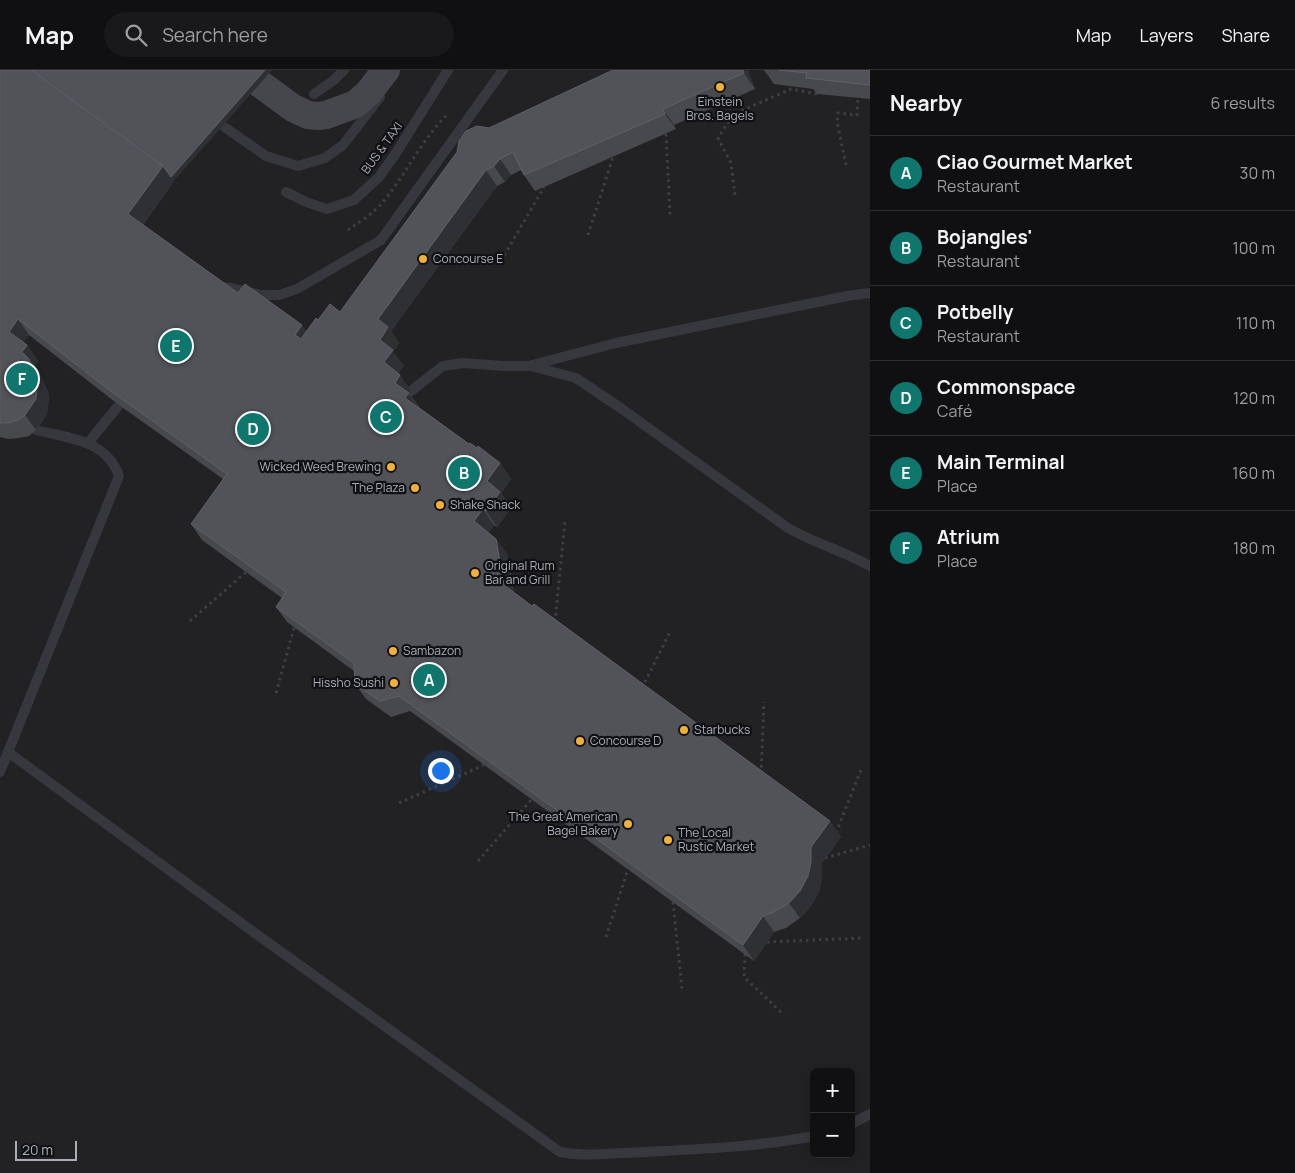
<!DOCTYPE html>
<html lang="en">
<head>
<meta charset="utf-8">
<style>
	:root { --surface:#101012; --page:#19191b; --text:#f1f3f6; --muted:#9c9d9f; --line:#303032; --accent:#0f766e }
	body { margin:0; font-family:Manrope,sans-serif; background:var(--page); color:var(--text) }
	.controls { position:absolute; right:15px; bottom:15px; display:grid; overflow:hidden; border-radius:8px; box-shadow:0 2px 12px #0003 }
	.controls button { width:45px; height:45px; display:grid; place-items:center; padding:0; border:0; border-bottom:1px solid var(--line); background:var(--surface); color:var(--text); font:25px sans-serif }
	.scale { position:absolute; left:15px; bottom:12px; width:62px; box-sizing:border-box; padding-left:5px; border:2px solid #a8adb8; border-top:0; font-size:14px; line-height:18px; white-space:nowrap; color:#a8adb8; -webkit-text-stroke:4px #111113; paint-order:stroke }
	.you { position:absolute; left:440px; top:700px; width:18px; height:18px; margin:-12px; border:4px solid #fff; border-radius:50%; background:#1a73e8; box-shadow:0 0 0 8px #1a73e833 }
	.badge { display:grid; place-items:center; width:32px; height:32px; border-radius:50%; background:var(--accent); color:#fff; font-size:16px; font-weight:700 }
	.pin { position:absolute; translate:-50% -50%; border:2px solid #fff; box-shadow:0 1px 5px #0006 }
	.list { margin:0; padding:0; list-style:none }
	h2 { display:flex; justify-content:space-between; align-items:center; height:65px; margin:0; padding:0 20px; font-size:21px }
	h2 small { font-size:16px; font-weight:400; color:var(--muted) }
	.list li { display:grid; grid-template-columns:32px 1fr auto; gap:15px; align-items:center; box-sizing:border-box; height:75px; padding:0 20px; border-top:1px solid var(--line) }
	.list b { display:block; font-size:19px; white-space:nowrap }
	.list p { margin:0; font-size:16px; white-space:nowrap; color:var(--muted) }
	.list em { font-size:16px; font-style:normal; color:var(--muted) }
	.icon { flex:none; width:28px; height:28px; fill:none; stroke:currentColor; stroke-width:2; stroke-linecap:round; stroke-linejoin:round }
	.map { position:relative; flex:none; width:870px; height:1103px; overflow:hidden }
	header { display:flex; align-items:center; gap:30px; box-sizing:border-box; height:70px; padding:0 25px; background:var(--surface); border-bottom:1px solid var(--line) }
	header strong { font-size:24px }
	nav { display:flex; gap:28px; margin-inline-start:auto; font-size:18px }
	.search { width:350px; height:45px; background:var(--page); display:flex; align-items:center; gap:12px; box-sizing:border-box; padding:0 18px; border-radius:28px; color:var(--muted); font-size:19px }
	main { display:flex }
	aside { flex:1; background:var(--surface) }
	.map>svg:first-child { display:block }
</style>
</head>
<body>
<header>
<strong>Map</strong>
<div class="search"><svg class="icon" aria-label="search" viewBox="0 0 24 24"><circle cx="10" cy="10" r="6"/><path d="M15 15l6 6"/></svg>Search here</div>
<nav><a>Map</a><a>Layers</a><a>Share</a></nav>
</header>
<main>
<div class="map">
<svg width="870" height="1103" viewBox="0 0 870 1103">
	<rect width="100%" height="100%" fill="#161618"/>
	<path fill="#222225" fill-rule="evenodd" d="M 0,0 L 870,0 L 870,1103 L 0,1103 ZM 814,1002 L 851,1002 L 851,1084 L 814,1084 Z"/>
	<g fill="none" stroke-linecap="round" stroke-linejoin="round">
		<g stroke="#3d3f44" stroke-width="3" stroke-dasharray="2.5 4" stroke-linecap="butt">
			<polyline points="666,64 670,145"/>
			<polyline points="846,95 837,52 838,43 857,45 858,28"/>
			<polyline points="735,125 731,93 718,68 734,44 791,19 817,24"/>
			<path d="M 348,160 C 359,152 373,144 382,133 C 405,106 420,72 446,46"/>
			<polyline points="588,165 613,87"/>
			<polyline points="501,191 544,117"/>
			<polyline points="190,551 246,502"/>
			<polyline points="555,552 565,451"/>
			<polyline points="642,618 671,560"/>
			<polyline points="276,623 294,558"/>
			<polyline points="761,704 764,632"/>
			<polyline points="399,733 484,695"/>
			<polyline points="836,763 862,697"/>
			<polyline points="825,788 870,775"/>
			<polyline points="478,791 531,730"/>
			<polyline points="673,832 682,919"/>
			<polyline points="606,867 628,799"/>
			<polyline points="767,872 863,868"/>
			<polyline points="745,884 744,907 784,945"/>
		</g>
		<g stroke="#37383d" stroke-width="10">
			<polyline points="314,24 334,10 344,0"/>
			<polyline points="223,56 266,86 298,96 325,88 343,75 380,27"/>
			<polyline points="286,122 306,132 327,139 354,130 379,107 396,83 448,0"/>
			<polyline points="219,217 231,218 261,225 279,225 297,219 381,170 503,0"/>
			<polyline points="532,295 616,273 847,226 870,223"/>
			<path d="M 411,321 L 443,296 L 463,293 L 503,296 L 531,296 L 576,308 L 622,339 L 788,458 C 814,473 843,481 870,496"/>
			<polyline points="88,373 119,335"/>
			<path d="M 8,682 L 248,858 L 560,1082 C 587,1087 616,1083 643,1082 C 701,1079 757,1077 814,1066"/>
			<path d="M 0,702 L 119,406 C 107,370 68,368 36,360"/>
			<polyline points="851,1054 870,1044"/>
		</g>
		<polyline stroke="#45474d" stroke-width="28" points="241,0 293,38 308,45 318,46 326,45 356,34 369,22 386,0"/>
	</g>
	<g fill="#47494d">
		<polygon points="0,0 174,111 143,155 238,223 307,261 318,250 340,242 489,58 748,0 755,19 674,55 676,59 535,121 524,105 521,100 511,105 505,112 497,116 391,261 399,273 393,282 404,296 398,303 411,321 409,323 420,338 469,374 500,393 511,409 501,423 511,438 497,457 494,455 488,463 496,469 507,484 514,523 841,767 822,793 822,808 819,822 811,836 800,848 786,858 774,862 754,891 410,641 391,647 366,629 355,614 354,601 287,552 276,537 282,528 202,470 191,454 223,409 119,335 29,265 23,273 27,275 38,291 34,296 40,304 49,325 47,344 36,360 29,366 19,368 8,369 0,367"/>
		<polygon points="764,0 870,0 870,29 817,24 813,19 774,14"/>
	</g>
	<g fill="#2f3033">
		<polygon points="265,0 272,0 174,111 139,160 128,144 163,96"/>
		<polygon points="743,0 748,0 755,19 744,3"/>
		<polygon points="663,39 674,55 676,59 665,44"/>
		<polygon points="500,89 511,105 505,112 494,96"/>
		<polygon points="486,100 497,116 391,261 399,273 393,282 404,296 395,308 384,292 380,270 378,249"/>
		<polygon points="18,249 29,265 20,278 9,262"/>
		<polygon points="302,255 313,271 306,280 295,265"/>
		<polygon points="27,275 38,291 34,296 40,304 49,325 47,344 36,360 25,345 22,282"/>
		<polygon points="400,305 411,321 409,324 420,339 416,344 395,313"/>
		<polygon points="500,393 511,409 501,423 511,438 497,457 486,441 487,411"/>
		<polygon points="483,439 494,455 485,467 474,451"/>
		<polygon points="496,469 507,484 515,531 504,515"/>
		<polygon points="830,751 841,767 822,793 822,808 819,822 811,836 800,848 789,833 811,777"/>
		<polygon points="763,846 774,862 754,891 743,875"/>
	</g>
	<g fill="#525359" stroke="#5f6168">
		<polygon points="0,0 31,0 163,96 128,144 238,223 245,214 302,255 295,265 301,269 316,248 318,250 330,234 340,242 457,82 459,71 466,61 477,56 489,58 613,0 743,0 744,3 663,39 665,44 524,105 513,82 500,89 494,96 486,100 378,249 388,257 380,270 393,280 384,292 400,305 395,313 409,323 405,328 469,374 470,373 477,378 478,376 500,393 487,411 500,422 486,441 483,439 474,451 496,469 504,515 532,536 534,534 830,751 811,777 811,792 808,806 800,821 789,833 774,842 763,846 743,875 399,626 380,631 355,614 354,593 276,537 286,522 191,454 227,404 108,319 18,249 9,262 27,275 22,282 29,289 38,309 36,329 25,345 18,350 8,353 0,353"/>
		<polygon points="31,0 265,0 171,107 163,96"/>
		<polygon points="778,0 870,0 870,15 806,8 807,3"/>
	</g>
	<g fill="#f2b134" stroke="#111113" stroke-width="2">
		<circle cx="720" cy="17" r="5"/>
		<circle cx="423" cy="189" r="5"/>
		<circle cx="391" cy="397" r="5"/>
		<circle cx="415" cy="418" r="5"/>
		<circle cx="440" cy="435" r="5"/>
		<circle cx="475" cy="503" r="5"/>
		<circle cx="393" cy="581" r="5"/>
		<circle cx="394" cy="613" r="5"/>
		<circle cx="684" cy="660" r="5"/>
		<circle cx="580" cy="671" r="5"/>
		<circle cx="628" cy="754" r="5"/>
		<circle cx="668" cy="770" r="5"/>
	</g>
	<g text-anchor="middle" stroke-width="4.5" stroke-linejoin="round" paint-order="stroke">
		<g font-size="12" fill="#a8adb8" stroke="#111113" text-anchor="start">
			<text x="720" y="36" text-anchor="middle">Einstein<tspan x="720" dy="14">Bros. Bagels</tspan></text>
			<text x="433" y="193">Concourse E</text>
			<text x="381" y="401" text-anchor="end">Wicked Weed Brewing</text>
			<text x="405" y="422" text-anchor="end">The Plaza</text>
			<text x="450" y="439">Shake Shack</text>
			<text x="485" y="500">Original Rum<tspan x="485" dy="14">Bar and Grill</tspan></text>
			<text x="403" y="585">Sambazon</text>
			<text x="384" y="617" text-anchor="end">Hissho Sushi</text>
			<text x="694" y="664">Starbucks</text>
			<text x="590" y="675">Concourse D</text>
			<text x="618" y="751" text-anchor="end">The Great American<tspan x="618" dy="14">Bagel Bakery</tspan></text>
			<text x="678" y="767">The Local<tspan x="678" dy="14">Rustic Market</tspan></text>
		</g>
		<g font-size="12" fill="#a8adb8" stroke="#111113">
			<text transform="translate(382 78) rotate(-54)" y="4">BUS &amp; TAXI</text>
		</g>
	</g>
</svg>
<div class="controls">
<button>+</button>
<button>−</button>
</div>
<div class="scale">20 m</div>
<div class="you"></div>
<div class="pin badge" style="left:429px;top:610px">A</div>
<div class="pin badge" style="left:464px;top:403px">B</div>
<div class="pin badge" style="left:386px;top:347px">C</div>
<div class="pin badge" style="left:253px;top:359px">D</div>
<div class="pin badge" style="left:176px;top:276px">E</div>
<div class="pin badge" style="left:22px;top:309px">F</div>
</div>
<aside>
<h2>Nearby<small>6 results</small></h2>
<ul class="list">
<li><span class="badge">A</span><div><b>Ciao Gourmet Market</b><p>Restaurant</p></div><em>30 m</em></li>
<li><span class="badge">B</span><div><b>Bojangles'</b><p>Restaurant</p></div><em>100 m</em></li>
<li><span class="badge">C</span><div><b>Potbelly</b><p>Restaurant</p></div><em>110 m</em></li>
<li><span class="badge">D</span><div><b>Commonspace</b><p>Café</p></div><em>120 m</em></li>
<li><span class="badge">E</span><div><b>Main Terminal</b><p>Place</p></div><em>160 m</em></li>
<li><span class="badge">F</span><div><b>Atrium</b><p>Place</p></div><em>180 m</em></li>
</ul>
</aside>
</main>
</body>
</html>
